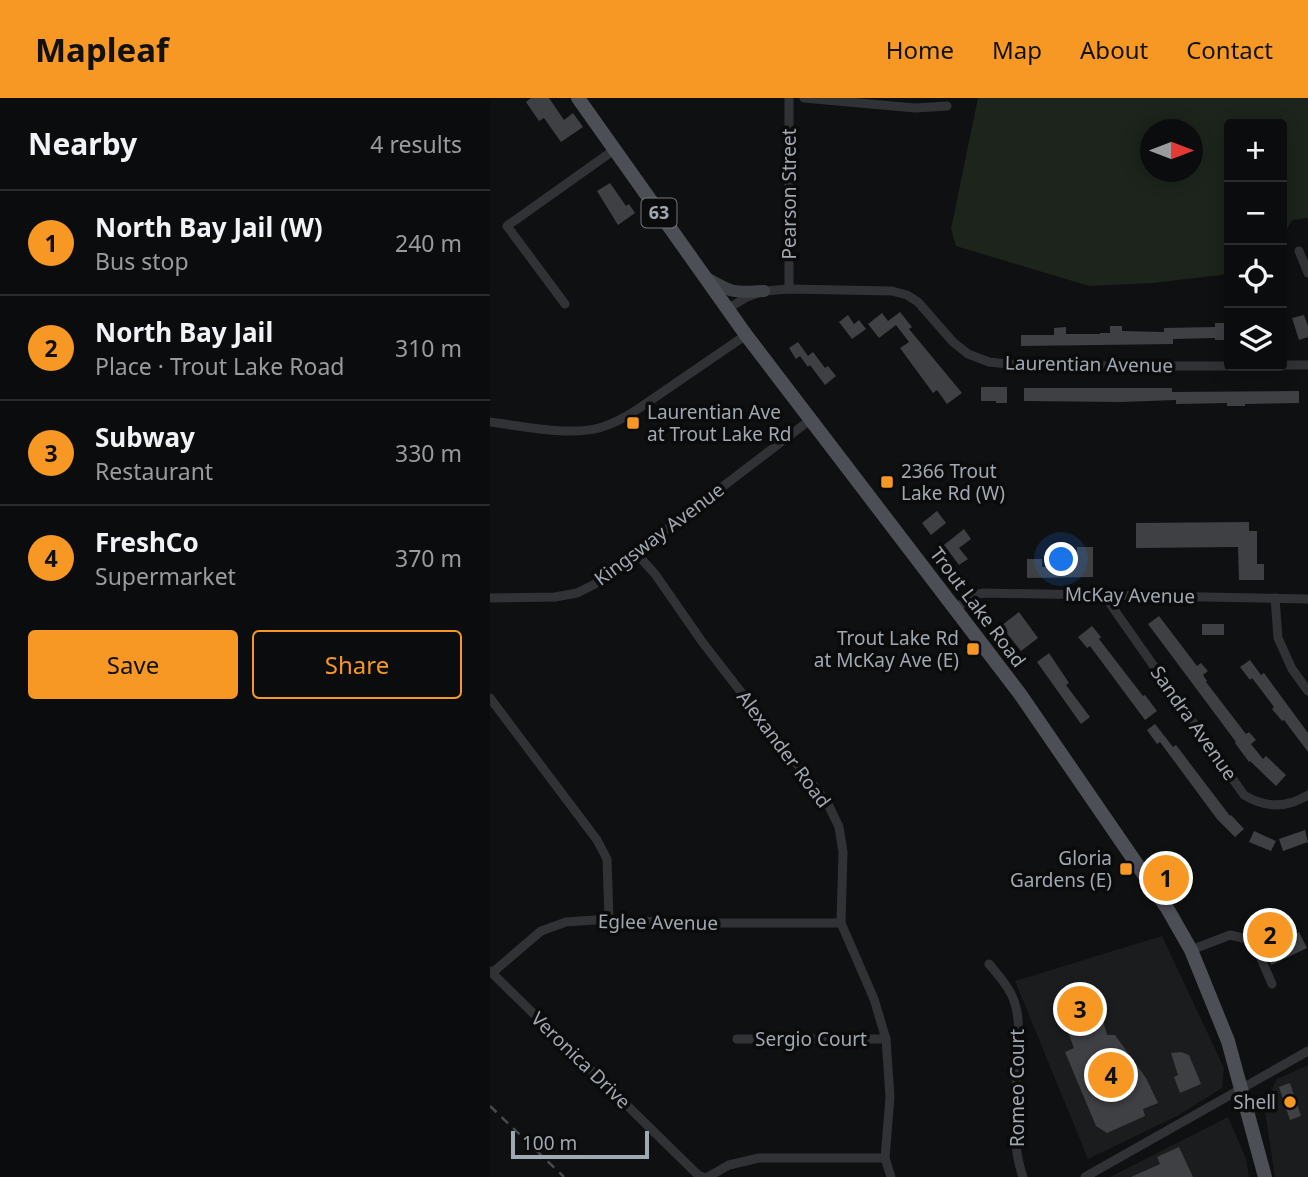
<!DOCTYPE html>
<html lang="en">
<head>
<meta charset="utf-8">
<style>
	:root { --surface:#0b0c0d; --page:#191a1b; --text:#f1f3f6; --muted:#9a9b9d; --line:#2b2c2e; --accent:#f69823 }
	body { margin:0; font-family:"Noto Sans",sans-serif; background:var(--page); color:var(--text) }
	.controls { position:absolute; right:21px; top:21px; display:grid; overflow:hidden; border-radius:7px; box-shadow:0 4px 18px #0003 }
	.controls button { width:63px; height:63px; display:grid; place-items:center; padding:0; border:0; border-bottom:2px solid var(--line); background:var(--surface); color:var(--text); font:35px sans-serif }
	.compass { position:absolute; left:650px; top:21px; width:63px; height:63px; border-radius:50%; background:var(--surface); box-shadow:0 4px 18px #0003; rotate:90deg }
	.scale { position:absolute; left:21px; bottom:18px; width:138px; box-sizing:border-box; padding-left:7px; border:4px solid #a0a8b2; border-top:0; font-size:19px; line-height:24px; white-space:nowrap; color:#a0a8b2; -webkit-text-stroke:5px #0b0b0c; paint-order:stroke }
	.you { position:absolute; left:572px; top:462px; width:24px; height:24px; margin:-18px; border:5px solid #fff; border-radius:50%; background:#1a73e8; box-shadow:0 0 0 10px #1a73e833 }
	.badge { display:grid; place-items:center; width:46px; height:46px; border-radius:50%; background:var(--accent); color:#111; font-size:23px; font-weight:700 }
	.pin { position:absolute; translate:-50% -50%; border:4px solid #fff; box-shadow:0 2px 7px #0006 }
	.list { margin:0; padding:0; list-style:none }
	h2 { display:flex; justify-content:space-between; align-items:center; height:91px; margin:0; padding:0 28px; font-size:30px }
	h2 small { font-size:23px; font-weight:400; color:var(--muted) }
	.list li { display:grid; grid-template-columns:46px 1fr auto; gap:21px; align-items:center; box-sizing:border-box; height:105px; padding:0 28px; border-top:2px solid var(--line) }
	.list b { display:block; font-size:26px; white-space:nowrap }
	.list p { margin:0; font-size:23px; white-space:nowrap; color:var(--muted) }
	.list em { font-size:23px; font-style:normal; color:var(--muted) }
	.actions { display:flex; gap:14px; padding:21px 28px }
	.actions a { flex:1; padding:16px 0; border:2px solid var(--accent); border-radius:7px; text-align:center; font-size:24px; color:var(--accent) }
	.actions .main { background:var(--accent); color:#111 }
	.icon { flex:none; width:38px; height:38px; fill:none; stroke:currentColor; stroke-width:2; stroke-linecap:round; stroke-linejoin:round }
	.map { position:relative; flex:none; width:818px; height:1079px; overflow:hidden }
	header { display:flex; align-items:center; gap:42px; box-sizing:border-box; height:98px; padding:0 35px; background:var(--accent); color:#111 }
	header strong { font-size:33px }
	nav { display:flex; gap:38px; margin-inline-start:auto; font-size:24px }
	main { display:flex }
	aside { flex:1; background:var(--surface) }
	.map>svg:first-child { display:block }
</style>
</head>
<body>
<header>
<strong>Mapleaf</strong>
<nav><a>Home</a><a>Map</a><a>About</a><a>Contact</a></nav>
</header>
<main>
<aside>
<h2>Nearby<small>4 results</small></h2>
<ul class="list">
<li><span class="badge">1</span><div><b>North Bay Jail (W)</b><p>Bus stop</p></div><em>240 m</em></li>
<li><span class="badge">2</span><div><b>North Bay Jail</b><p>Place · Trout Lake Road</p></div><em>310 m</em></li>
<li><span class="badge">3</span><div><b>Subway</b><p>Restaurant</p></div><em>330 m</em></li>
<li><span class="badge">4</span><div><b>FreshCo</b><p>Supermarket</p></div><em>370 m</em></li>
</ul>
<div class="actions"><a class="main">Save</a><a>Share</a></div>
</aside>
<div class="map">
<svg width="818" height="1079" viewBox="0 0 818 1079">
	<rect width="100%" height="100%" fill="#0f1011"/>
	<g fill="#1b1c1e">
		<polygon points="672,838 734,970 732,990 687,1018 598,1061 525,883"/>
		<polygon points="818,967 818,1079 785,1079 774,1007 787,981"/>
		<polygon points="738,1019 756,1061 759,1079 620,1079"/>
	</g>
	<path fill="#1c241c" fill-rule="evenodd" d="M 488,0 L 818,0 L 818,120 L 802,122 L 792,140 L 792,26 L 739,26 L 739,176 L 663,185 L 599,188 L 466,148 L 461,131 ZM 660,32 L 702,32 L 702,74 L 660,74 Z"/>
	<g fill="#3e4044">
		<polygon points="41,0 59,0 74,22 83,15 93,29 71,44 54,20 49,23 36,4"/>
		<polygon points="120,85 136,108 139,106 145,115 128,127 107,93"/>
		<polygon points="410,214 422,229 419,231 472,295 457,306 447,292 443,295 410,250 419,244 406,227 389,240 378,226 392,215 398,223"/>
		<polygon points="358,217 364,226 369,222 376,231 362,241 349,224"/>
		<polygon points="814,217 818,228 818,239 809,242 802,220"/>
		<polygon points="725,225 737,225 737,242 725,242 725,240 683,241 683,246 531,248 531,237 564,237 564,230 576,229 576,236 610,236 610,235 620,235 620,228 632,228 632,233 674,234 674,230 725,229"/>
		<polygon points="308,244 318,258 323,254 335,270 338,268 346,278 335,287 320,267 318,269 310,258 306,261 299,250"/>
		<polygon points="491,289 517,289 517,305 506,305 506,303 491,303"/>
		<polygon points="534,290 682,290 682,294 809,293 809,305 755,306 755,308 737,308 737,305 686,306 686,302 631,304 534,303"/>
		<polygon points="447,413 456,425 441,437 432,425"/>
		<polygon points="759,424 759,433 767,433 767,466 774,466 774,482 749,482 748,449 646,450 646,425"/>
		<polygon points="474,431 481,441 469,450 478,461 469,467 454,447"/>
		<polygon points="587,449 603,449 603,479 537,480 537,461 552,461 552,469 587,469"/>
		<polygon points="529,514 548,540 531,553 511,528"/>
		<polygon points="669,518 707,568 711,565 718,573 713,577 717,583 716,584 756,636 759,634 766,642 761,646 773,661 776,658 796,677 786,688 760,663 759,664 745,645 746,644 658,526"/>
		<rect x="712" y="526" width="22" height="11"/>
		<polygon points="602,528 611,539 609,541 653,598 655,597 667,613 655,622 600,548 597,550 588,539"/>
		<polygon points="559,555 579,585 576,587 600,619 591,626 547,564"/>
		<polygon points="760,562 771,577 774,575 818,635 818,654 794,622 792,623 782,611 784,609 762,580 760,582 750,569"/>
		<polygon points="665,626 683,649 686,647 740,718 741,717 754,731 745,739 727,721 670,644 667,646 657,632"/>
		<polygon points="815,732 818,744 793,753 789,741"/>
		<polygon points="764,733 786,743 781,753 759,744"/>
		<polygon points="778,809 793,841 809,834 817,850 781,867 760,818"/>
		<polygon points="589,886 605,921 613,922 617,937 625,937 656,980 668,1005 653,1011 655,1018 617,1035 606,1028 575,954 584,950 566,902 570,895"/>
		<polygon points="691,954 699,957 711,986 690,995 684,979 688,977 681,955"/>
		<polygon points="800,985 811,1018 800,1022 789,989"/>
		<polygon points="689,1049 703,1079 641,1079 670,1066 667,1059"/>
	</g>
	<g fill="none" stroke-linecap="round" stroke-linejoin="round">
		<g stroke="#303236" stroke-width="9">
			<polyline points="299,0 299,191"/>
			<polyline points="314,0 425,10 457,8"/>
			<polyline points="809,153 818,175"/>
			<polyline points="75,206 17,128 124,52"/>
			<polyline points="237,211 257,199 274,193 299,191 402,193 417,197 428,204 463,244 478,256 499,264 538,268 739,268"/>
			<polyline points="792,267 818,267"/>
			<path d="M 0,324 C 31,328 79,338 109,330 C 123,326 136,319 148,311 L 256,237"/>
			<polyline points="146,455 165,476 213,545 338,706 349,729 353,754 351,825 384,901 396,941 400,999 395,1060 401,1079"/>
			<path d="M 614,497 L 754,697 C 775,710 797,710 818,697"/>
			<polyline points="0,500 65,499 87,495 105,486 320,322"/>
			<polyline points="785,500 788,540 802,571 818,593"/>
			<polyline points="466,510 484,497 494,495 818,501"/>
			<polyline points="0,600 107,742 117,761 119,821"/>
			<polyline points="701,852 740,837 761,842 766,849 782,886"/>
			<path d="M 499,866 C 509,878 521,891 525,906 C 530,921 529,940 528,955 C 527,996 519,1040 533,1079"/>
			<polyline points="0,873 208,1077 213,1079"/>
			<polyline points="2,875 51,833 76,824 119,821 183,825 351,825"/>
			<polyline points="247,941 396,941"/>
			<polyline points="218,1079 239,1067 269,1060 395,1060"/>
			<polyline points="595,1079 818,953"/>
		</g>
		<path stroke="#3e4146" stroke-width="12" d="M 215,179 C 242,195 243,195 274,193"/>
		<polyline stroke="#4c4f55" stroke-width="14" points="88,0 256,237 530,596 677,810 701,852 738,943 775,1079"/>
		<polyline stroke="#474a4f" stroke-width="2.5" stroke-dasharray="9 7" stroke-linecap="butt" points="0,1008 74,1079"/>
	</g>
	<g fill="#f69823" stroke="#0b0b0c" stroke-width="2.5">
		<rect x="136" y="318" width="14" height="14" rx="3.5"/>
		<rect x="390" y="377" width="14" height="14" rx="3.5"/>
		<rect x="476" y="544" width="14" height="14" rx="3.5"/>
		<rect x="629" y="764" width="14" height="14" rx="3.5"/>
		<circle cx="800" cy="1004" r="7"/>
	</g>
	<g text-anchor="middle" stroke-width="7" stroke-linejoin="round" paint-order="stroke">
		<rect fill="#0b0b0c" stroke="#737980" stroke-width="2" x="151.5" y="100.5" width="35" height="29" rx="5"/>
		<g font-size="18" font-weight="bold" fill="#a0a8b2">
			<text x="169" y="121">63</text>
		</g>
		<g font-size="19" fill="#a0a8b2" stroke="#0b0b0c">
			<text transform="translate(299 96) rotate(-90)" y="7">Pearson Street</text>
			<text transform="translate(599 266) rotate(1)" y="7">Laurentian Avenue</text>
			<text transform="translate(169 436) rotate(-37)" y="7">Kingsway Avenue</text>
			<text transform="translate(640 497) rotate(1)" y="7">McKay Avenue</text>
			<text transform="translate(488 509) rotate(53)" y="7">Trout Lake Road</text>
			<text transform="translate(704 625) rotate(55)" y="7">Sandra Avenue</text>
			<text transform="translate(294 651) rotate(53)" y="7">Alexander Road</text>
			<text transform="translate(168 824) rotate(1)" y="7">Eglee Avenue</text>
			<text x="321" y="948">Sergio Court</text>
			<text transform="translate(91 962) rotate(44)" y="7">Veronica Drive</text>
			<text transform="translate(527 990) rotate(-90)" y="7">Romeo Court</text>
		</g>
		<g font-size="19" fill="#a0a8b2" stroke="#0b0b0c" text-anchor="end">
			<text x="157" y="321" text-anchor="start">Laurentian Ave<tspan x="157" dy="22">at Trout Lake Rd</tspan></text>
			<text x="411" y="380" text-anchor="start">2366 Trout<tspan x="411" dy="22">Lake Rd (W)</tspan></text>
			<text x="469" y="547">Trout Lake Rd<tspan x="469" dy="22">at McKay Ave (E)</tspan></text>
			<text x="622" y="767">Gloria<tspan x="622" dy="22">Gardens (E)</tspan></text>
			<text x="786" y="1011">Shell</text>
		</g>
	</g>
</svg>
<div class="controls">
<button>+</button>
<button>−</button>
<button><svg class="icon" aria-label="locate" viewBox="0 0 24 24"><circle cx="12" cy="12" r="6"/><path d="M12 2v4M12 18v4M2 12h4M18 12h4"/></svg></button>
<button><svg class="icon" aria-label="layers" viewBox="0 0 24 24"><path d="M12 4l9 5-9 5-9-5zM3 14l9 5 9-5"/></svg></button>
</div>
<svg class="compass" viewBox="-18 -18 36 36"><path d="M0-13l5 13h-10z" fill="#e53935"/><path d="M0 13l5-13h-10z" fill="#9a9b9d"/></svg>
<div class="scale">100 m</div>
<div class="you"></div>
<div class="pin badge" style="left:676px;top:780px">1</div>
<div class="pin badge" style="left:780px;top:837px">2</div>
<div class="pin badge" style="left:590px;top:911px">3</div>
<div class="pin badge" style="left:621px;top:977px">4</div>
</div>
</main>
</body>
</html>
